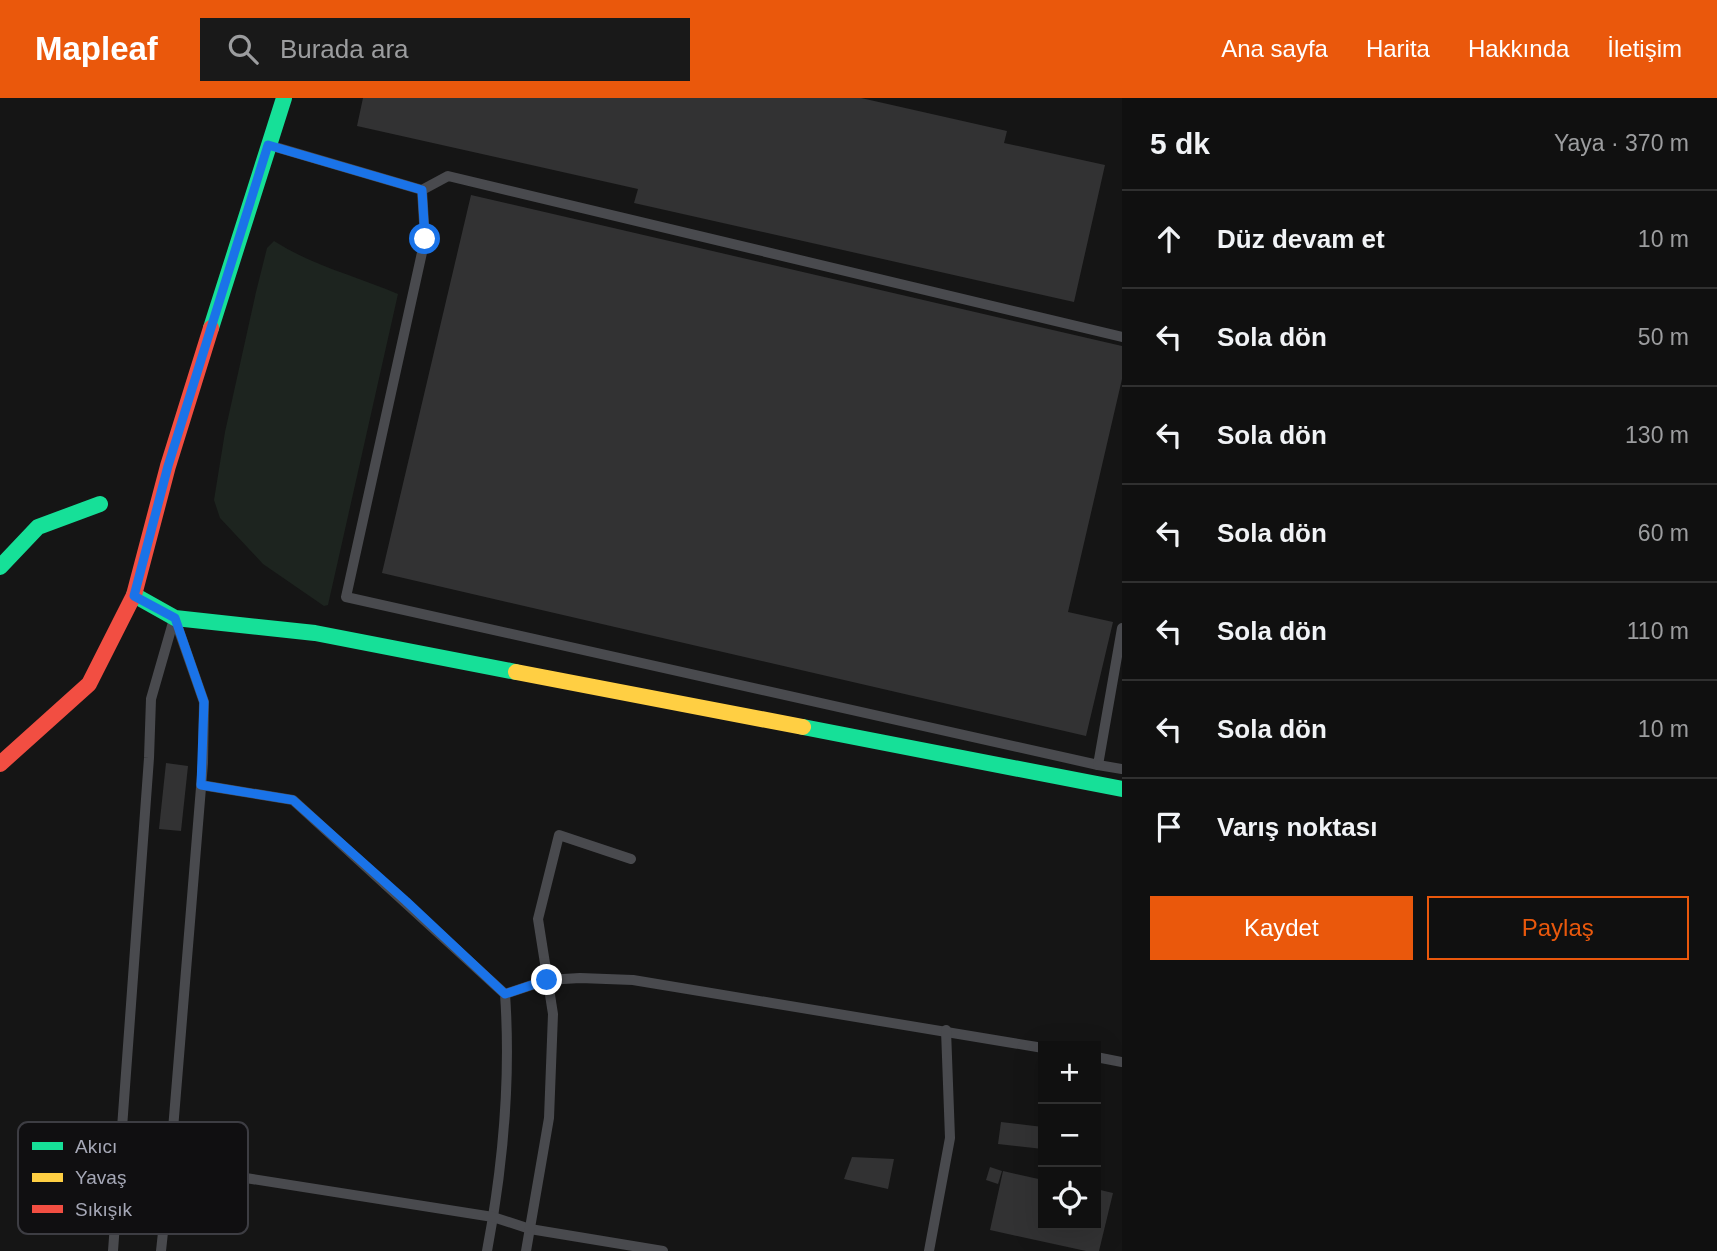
<!DOCTYPE html>
<html lang="tr">
<head>
<meta charset="utf-8">
<style>
	:root { --surface:#101010; --page:#191919; --text:#f1f3f6; --muted:#9c9d9f; --line:#303030; --accent:#ea580c }
	body { margin:0; font-family:Arial,sans-serif; background:var(--page); color:var(--text) }
	.controls { position:absolute; right:21px; bottom:21px; display:grid; overflow:hidden; border-radius:0px; box-shadow:0 7px 28px #0002 }
	.controls button { width:63px; height:63px; display:grid; place-items:center; padding:0; border:0; border-bottom:2px solid var(--line); background:var(--surface); color:var(--text); font:35px sans-serif }
	.stop { position:absolute; width:21px; height:21px; margin:-16px; border:5px solid #1a73e8; border-radius:50%; background:#fff }
	.stop.end { background:#1a73e8; border-color:#fff; box-shadow:0 2px 7px #0008 }
	.list { margin:0; padding:0; list-style:none }
	h2 { display:flex; justify-content:space-between; align-items:center; height:91px; margin:0; padding:0 28px; font-size:30px }
	h2 small { font-size:23px; font-weight:400; color:var(--muted) }
	.list li { display:grid; grid-template-columns:46px 1fr auto; gap:21px; align-items:center; box-sizing:border-box; height:98px; padding:0 28px; border-top:2px solid var(--line) }
	.list b { display:block; font-size:26px; white-space:nowrap }
	.list em { font-size:23px; font-style:normal; color:var(--muted) }
	.actions { display:flex; gap:14px; padding:21px 28px }
	.actions a { flex:1; padding:16px 0; border:2px solid var(--accent); border-radius:0px; text-align:center; font-size:24px; color:var(--accent) }
	.actions .main { background:var(--accent); color:#fff }
	.icon { flex:none; width:38px; height:38px; fill:none; stroke:currentColor; stroke-width:2; stroke-linecap:round; stroke-linejoin:round }
	.map { position:relative; flex:none; width:1122px; height:1153px; overflow:hidden }
	header { display:flex; align-items:center; gap:42px; box-sizing:border-box; height:98px; padding:0 35px; background:var(--accent); color:#fff }
	header strong { font-size:33px }
	nav { display:flex; gap:38px; margin-inline-start:auto; font-size:24px }
	.search { width:490px; height:63px; background:var(--page); display:flex; align-items:center; gap:18px; box-sizing:border-box; padding:0 24px; border-radius:0px; color:var(--muted); font-size:26px }
	main { display:flex }
	aside { flex:1; background:var(--surface) }
	.map>svg:first-child { display:block }
</style>
</head>
<body>
<header>
<strong>Mapleaf</strong>
<div class="search"><svg class="icon" aria-label="search" viewBox="0 0 24 24"><circle cx="10" cy="10" r="6"/><path d="M15 15l6 6"/></svg>Burada ara</div>
<nav><a>Ana sayfa</a><a>Harita</a><a>Hakkında</a><a>İletişim</a></nav>
</header>
<main>
<div class="map">
<svg width="1122" height="1153" viewBox="0 0 1122 1153">
	<rect width="100%" height="100%" fill="#151515"/>
	<path fill="#1d241f" d="M 274,143 C 313,168 356,178 398,196 L 328,507 L 324,508 L 263,466 L 220,420 L 214,402 L 225,334 L 256,194 L 267,150 Z"/>
	<g fill="#323233">
		<polygon points="363,0 861,0 1007,33 1004,45 1105,67 1074,204 634,105 638,91 357,28"/>
		<polygon points="471,97 1122,248 1122,281 1068,514 1113,524 1086,638 382,475"/>
		<polygon points="166,665 188,668 181,733 159,731"/>
		<polygon points="1001,1024 1043,1029 1043,1051 998,1046"/>
		<polygon points="852,1059 894,1061 888,1091 844,1081"/>
		<polygon points="990,1069 1002,1073 998,1086 986,1082"/>
		<polygon points="1003,1073 1043,1082 1043,1127 1096,1127 1096,1091 1113,1095 1099,1153 1086,1153 990,1132"/>
	</g>
	<g fill="none" stroke-linecap="round" stroke-linejoin="round">
		<g stroke="#494a4e" stroke-width="10">
			<polyline points="272,48 422,92 448,78 1122,239"/>
			<polyline points="422,92 425,141 346,499 1098,667 1122,530"/>
			<polyline points="1098,667 1122,671"/>
			<path d="M 201,687 L 293,702 L 505,896 C 511,982 503,1068 487,1153"/>
			<polyline points="505,896 547,882 580,880 633,882 1043,950"/>
			<polyline points="1096,959 1122,964"/>
			<polyline points="170,1068 493,1119 530,1131 663,1153"/>
			<polyline points="113,1153 149,660 151,601 174,521"/>
			<polyline points="161,1153 170,1068 203,665 204,604 176,524"/>
			<polyline points="526,1153 549,1020 553,916 538,821 559,737 631,761"/>
			<polyline points="929,1153 950,1040 946,932"/>
		</g>
		<g stroke="#16e098" stroke-width="16">
			<polyline points="211,230 284,0"/>
			<polyline points="0,469 38,429 100,406"/>
			<polyline points="134,497 175,520 315,535 516,574"/>
			<polyline points="803,629 1122,691"/>
		</g>
		<polyline stroke="#ffcf43" stroke-width="16" points="516,574 803,629"/>
		<polyline stroke="#f24e42" stroke-width="16" points="0,666 89,586 134,497 168,368 211,230"/>
	</g>
	<g fill="none" stroke-linecap="round" stroke-linejoin="round">
		<polyline stroke="#1a73e8" stroke-width="9" points="425,141 422,92 268,47 168,368 134,498 175,520 204,604 201,687 293,702 406,803 505,896 547,882"/>
	</g>
	<rect x="18" y="1024" width="230" height="112" rx="10" fill="#100f11" stroke="#3d3d43" stroke-width="2"/>
	<rect x="32" y="1044" width="31" height="8" fill="#16e098"/>
	<rect x="32" y="1075" width="31" height="9" fill="#ffcf43"/>
	<rect x="32" y="1107" width="31" height="8" fill="#f24e42"/>
	<g font-size="19" fill="#a6a8b7">
		<text x="75" y="1055">Akıcı</text>
		<text x="75" y="1086">Yavaş</text>
		<text x="75" y="1118">Sıkışık</text>
	</g>
</svg>
<div class="controls">
<button>+</button>
<button>−</button>
<button><svg class="icon" aria-label="locate" viewBox="0 0 24 24"><circle cx="12" cy="12" r="6"/><path d="M12 2v4M12 18v4M2 12h4M18 12h4"/></svg></button>
</div>
<div class="stop" style="left:425px;top:141px"></div>
<div class="stop end" style="left:547px;top:882px"></div>
</div>
<aside>
<h2>5 dk<small>Yaya · 370 m</small></h2>
<ul class="list">
<li><svg class="icon" aria-label="ahead" viewBox="0 0 24 24"><path d="M12 20V5M6 11l6-6 6 6"/></svg><div><b>Düz devam et</b></div><em>10 m</em></li>
<li><svg class="icon" aria-label="left" viewBox="0 0 24 24"><path d="M17 20v-9H6M10 6l-5 5 5 5"/></svg><div><b>Sola dön</b></div><em>50 m</em></li>
<li><svg class="icon" aria-label="left" viewBox="0 0 24 24"><path d="M17 20v-9H6M10 6l-5 5 5 5"/></svg><div><b>Sola dön</b></div><em>130 m</em></li>
<li><svg class="icon" aria-label="left" viewBox="0 0 24 24"><path d="M17 20v-9H6M10 6l-5 5 5 5"/></svg><div><b>Sola dön</b></div><em>60 m</em></li>
<li><svg class="icon" aria-label="left" viewBox="0 0 24 24"><path d="M17 20v-9H6M10 6l-5 5 5 5"/></svg><div><b>Sola dön</b></div><em>110 m</em></li>
<li><svg class="icon" aria-label="left" viewBox="0 0 24 24"><path d="M17 20v-9H6M10 6l-5 5 5 5"/></svg><div><b>Sola dön</b></div><em>10 m</em></li>
<li><svg class="icon" aria-label="arrive" viewBox="0 0 24 24"><path d="M6 21V4h12l-3 4 3 4H6"/></svg><div><b>Varış noktası</b></div></li>
</ul>
<div class="actions"><a class="main">Kaydet</a><a>Paylaş</a></div>
</aside>
</main>
</body>
</html>
